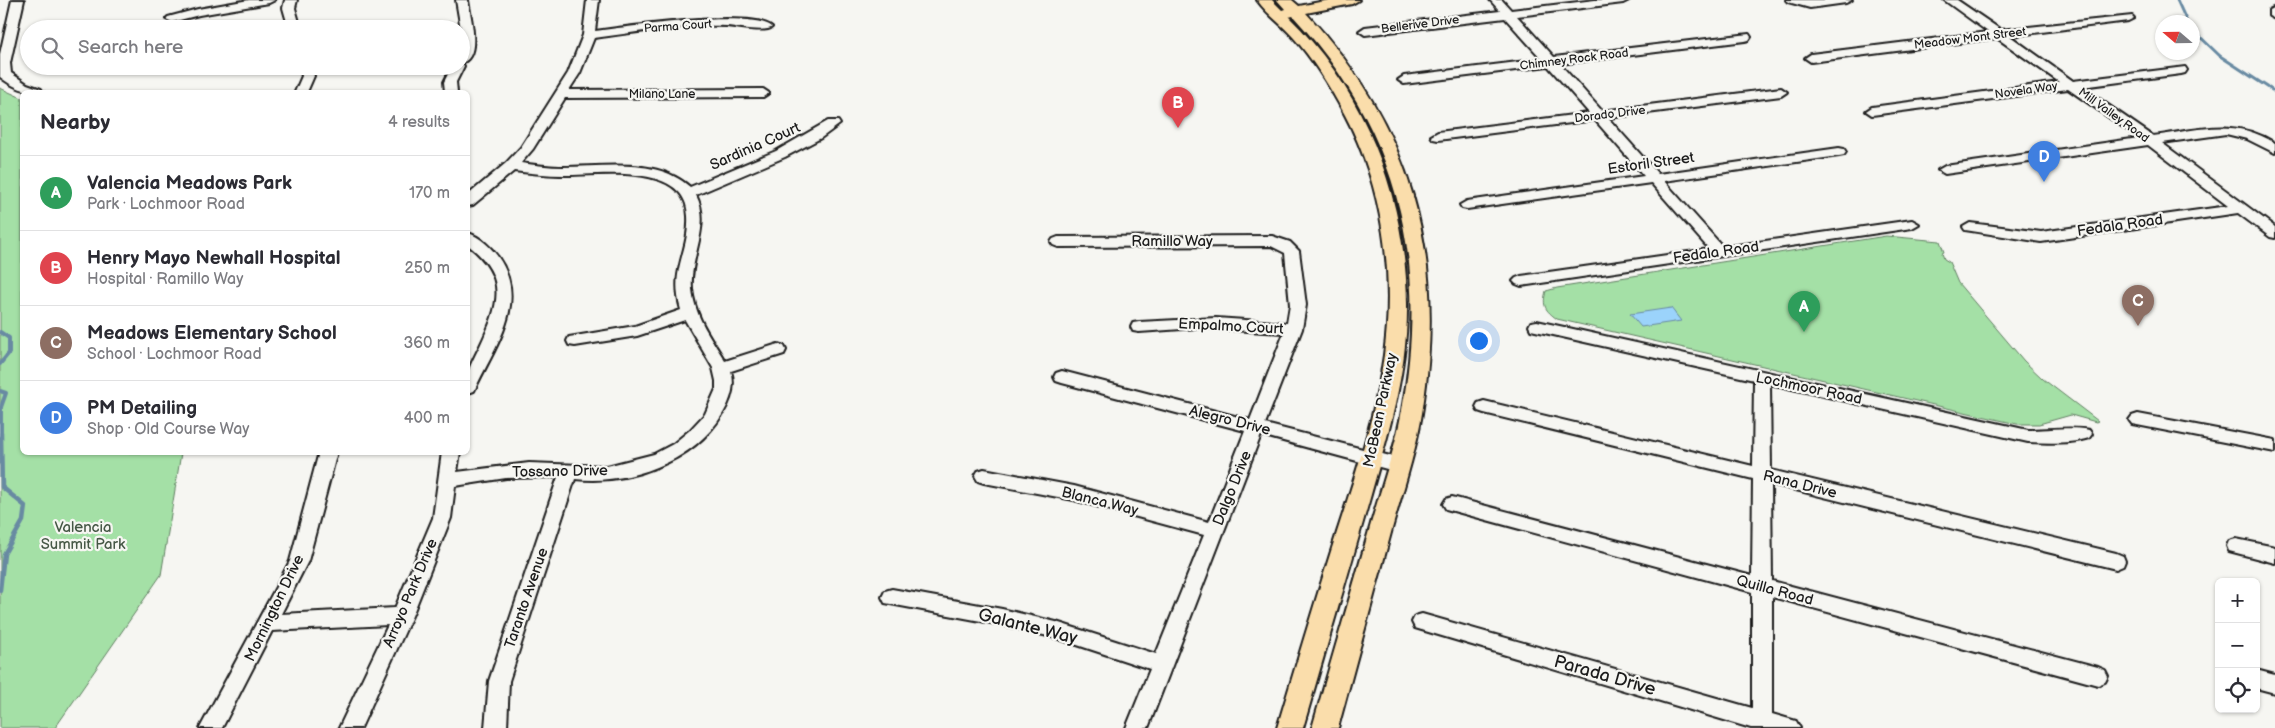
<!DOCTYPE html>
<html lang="en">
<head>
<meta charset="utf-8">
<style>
	:root { --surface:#fff; --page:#f7f7f7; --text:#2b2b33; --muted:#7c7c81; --line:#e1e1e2; --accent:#ea580c }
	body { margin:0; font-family:"Balsamiq Sans",sans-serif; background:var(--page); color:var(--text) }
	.controls { position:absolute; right:15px; bottom:15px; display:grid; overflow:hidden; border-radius:8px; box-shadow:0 1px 4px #0004 }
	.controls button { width:45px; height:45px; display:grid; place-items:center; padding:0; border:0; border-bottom:1px solid var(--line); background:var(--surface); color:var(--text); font:25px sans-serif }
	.compass { position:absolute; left:2155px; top:15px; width:45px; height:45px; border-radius:50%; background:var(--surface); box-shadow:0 1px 4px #0004; rotate:290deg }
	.you { position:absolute; left:1478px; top:340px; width:18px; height:18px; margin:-12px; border:4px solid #fff; border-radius:50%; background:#1a73e8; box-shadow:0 0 0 8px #1a73e833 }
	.badge { display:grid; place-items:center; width:32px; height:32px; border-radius:50%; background:var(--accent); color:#fff; font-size:16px; font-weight:700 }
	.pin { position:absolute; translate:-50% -41px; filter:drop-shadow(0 1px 2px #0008) }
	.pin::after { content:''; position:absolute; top:26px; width:18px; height:15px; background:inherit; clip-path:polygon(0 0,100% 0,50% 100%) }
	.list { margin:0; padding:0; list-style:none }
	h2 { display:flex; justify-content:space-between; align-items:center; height:65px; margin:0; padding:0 20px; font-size:21px }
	h2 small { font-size:16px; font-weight:400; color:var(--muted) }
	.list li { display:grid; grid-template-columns:32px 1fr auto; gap:15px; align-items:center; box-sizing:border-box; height:75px; padding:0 20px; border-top:1px solid var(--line) }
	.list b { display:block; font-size:19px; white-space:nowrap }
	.list p { margin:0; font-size:16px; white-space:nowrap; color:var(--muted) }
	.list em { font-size:16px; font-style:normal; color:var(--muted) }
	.icon { flex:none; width:28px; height:28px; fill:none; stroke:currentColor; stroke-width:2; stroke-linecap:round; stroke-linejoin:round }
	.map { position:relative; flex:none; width:2275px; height:728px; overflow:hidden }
	.search { position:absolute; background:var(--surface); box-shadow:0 1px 4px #0004; left:20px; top:20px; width:450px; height:55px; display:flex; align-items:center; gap:12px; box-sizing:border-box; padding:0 18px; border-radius:28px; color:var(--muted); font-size:19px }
	.panel { position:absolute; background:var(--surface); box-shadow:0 1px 4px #0004; left:20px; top:90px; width:450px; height:365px; border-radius:8px }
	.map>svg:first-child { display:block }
</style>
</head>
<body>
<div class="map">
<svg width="2275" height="728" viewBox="0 0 2275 728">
	<rect width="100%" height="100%" fill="#f6f6f2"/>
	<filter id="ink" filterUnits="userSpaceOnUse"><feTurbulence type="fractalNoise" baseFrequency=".02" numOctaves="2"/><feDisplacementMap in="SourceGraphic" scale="10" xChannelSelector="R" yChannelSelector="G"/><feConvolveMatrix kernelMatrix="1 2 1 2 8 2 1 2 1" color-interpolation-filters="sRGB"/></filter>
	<g filter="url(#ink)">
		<g fill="#a4e0a6" stroke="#607e61">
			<polygon points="0,88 22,98 22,452 181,453 161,575 55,728 0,728"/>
			<path d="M 1886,236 L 1940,241 L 1944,252 L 1942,253 L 1944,259 L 1949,262 L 1958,283 L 2024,361 L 2043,379 L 2098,421 L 2096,422 L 2071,415 L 2039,424 L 2017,424 L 1557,319 C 1545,310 1542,306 1546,291 L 1557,288 Z"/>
		</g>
		<polygon fill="#9bd3fb" stroke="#688aa2" points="1671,308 1681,321 1641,327 1630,314"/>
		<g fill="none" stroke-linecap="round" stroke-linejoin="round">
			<g stroke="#688aa2" stroke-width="3">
				<polyline points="2177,0 2187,22"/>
				<polyline points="2192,29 2220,56 2275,92"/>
			</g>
			<g stroke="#688aa2" stroke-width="4">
				<polyline points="0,332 9,338 9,353 0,364"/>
				<polyline points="0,391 6,393 1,407 1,434"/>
			</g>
			<polyline stroke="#688aa2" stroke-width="4.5" points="0,590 4,554 23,521 25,506 2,487 1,433"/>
			<g stroke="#1c1c1c" stroke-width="4">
				<g id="minor">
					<path d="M 12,0 L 24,0 L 10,63 L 11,73 L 27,84 L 41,89 L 43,92 C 25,92 14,88 0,77 L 0,54 Z"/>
					<polygon points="249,0 275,0 269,3 199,15 172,22 166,19 168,17 198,9"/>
					<polygon points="285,0 297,0 295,8 301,29 289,29 283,8"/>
					<path d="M 456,0 L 468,0 C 470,16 482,56 462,63 L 464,66 L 456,82 L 457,92 L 445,92 L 444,82 L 452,66 L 461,66 L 463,41 Z"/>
					<path d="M 587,0 L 599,0 L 595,31 C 624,27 754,9 772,27 C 766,33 737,27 727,26 C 683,24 638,32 594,38 L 580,73 L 569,90 L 763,89 L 769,93 L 763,97 L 565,98 L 533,149 L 521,163 C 535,165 549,167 563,167 C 604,167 657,157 690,187 L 776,151 L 828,121 L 838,121 L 840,124 L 821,138 L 785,157 L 696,195 C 712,226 689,256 692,289 C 695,318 711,337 725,361 L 778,344 L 784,346 L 786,350 L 784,354 L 731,371 C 736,386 730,402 722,415 C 693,462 629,485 575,479 L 509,681 L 507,728 L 485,728 L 489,681 L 558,477 L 506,478 L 455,486 L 451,518 L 412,616 L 361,728 L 339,728 L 388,625 L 272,631 L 222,728 L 200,728 L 290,561 L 319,452 L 337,452 L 308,561 L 281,614 L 395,608 L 433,518 L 442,452 L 460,452 L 457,472 L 529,463 L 607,466 L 654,454 L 673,444 L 690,430 L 705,414 L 716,389 L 716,381 L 713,368 L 685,320 L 637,336 L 575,346 L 569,345 L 567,341 L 569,337 L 635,326 L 681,310 C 669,269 690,252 688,216 C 687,162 599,175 564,175 C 547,175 530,173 514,171 L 473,205 L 468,206 L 468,195 L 506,163 L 521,147 L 568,73 L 583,35 Z"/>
					<polygon points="1490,0 1502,0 1511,10 1595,0 1629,0 1623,3 1517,16 1554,57 1749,34 1751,37 1749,40 1745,41 1560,64 1602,111 1781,88 1787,92 1781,96 1608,118 1658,174 1839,148 1844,149 1846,152 1844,155 1839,156 1664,181 1723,247 1912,220 1919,224 1912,228 1521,286 1516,284 1513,281 1516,278 1521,276 1709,249 1651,183 1467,209 1462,208 1460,205 1467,201 1644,176 1595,120 1438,140 1433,139 1431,136 1438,132 1589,113 1548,66 1404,84 1398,80 1404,76 1542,59 1505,18 1365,35 1359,31 1365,27 1500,11"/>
					<polygon points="1786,0 1852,0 1846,3 1810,8 1788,2"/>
					<path d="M 1944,0 L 1957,0 L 2001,30 L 2132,16 L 2134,18 L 2128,21 L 2010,36 L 2073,81 L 2185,67 L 2187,70 L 2185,73 L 2181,74 L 2082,87 L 2153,136 C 2198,130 2234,117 2275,143 L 2275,153 L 2247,139 L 2226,134 L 2162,143 L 2275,227 L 2275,238 L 2270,237 L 2238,213 L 2041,242 L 1965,230 L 1963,227 L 1970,223 L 2041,232 L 2228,206 L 2148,145 L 1945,174 L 1938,170 L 1945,166 L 2139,138 L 2068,89 L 1872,115 L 1866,111 L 1872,107 L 2059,82 L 1997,38 L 1811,62 L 1805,58 L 1811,54 L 1988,32 Z"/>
					<polygon points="2275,7 2275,19 2269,16 2269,10"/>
					<polygon points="229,66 220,71 214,67 214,66"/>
					<polygon points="299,66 311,66 314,76 307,92 295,92 302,76"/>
					<path d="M 468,233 C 479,236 492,248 498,257 C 529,301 496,345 476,387 L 474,391 L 468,393 C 465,373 471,364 480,346 C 500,304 508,276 468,245 Z"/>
					<polygon points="1272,236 1290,242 1299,251 1306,305 1302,329 1265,424 1398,458 1404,460 1407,465 1404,470 1398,472 1261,435 1148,728 1126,728 1150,669 1056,638 1002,625 885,603 882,597 885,591 892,589 1002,609 1056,622 1156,654 1204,535 1074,500 984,483 978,481 975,476 978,471 984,469 1074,486 1209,522 1245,431 1062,383 1056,381 1054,377 1056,373 1062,371 1250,420 1284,333 1197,328 1139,332 1133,331 1131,327 1133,323 1139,322 1216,318 1287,323 1290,305 1285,253 1271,246 1058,247 1053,245 1051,242 1053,239 1058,237"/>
					<path d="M 1537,321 L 2028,430 C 2044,430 2076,426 2089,430 L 2092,434 L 2089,438 C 2070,444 2048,443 2028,442 L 1770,384 L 1771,470 L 2116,553 L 2123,556 L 2125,561 L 2123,566 L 2116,569 L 1771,484 L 1772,581 L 2098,667 L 2105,670 L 2108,676 L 2105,682 L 2098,685 L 1772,597 L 1772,714 L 1796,721 L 1800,728 L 1751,728 L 1415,628 L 1412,622 L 1415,616 L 1422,614 L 1752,708 L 1752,592 L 1446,509 L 1443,504 L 1446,499 L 1452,497 L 1752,576 L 1753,479 L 1484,413 L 1478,411 L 1476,407 L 1478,403 L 1484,401 L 1753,466 L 1754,380 L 1531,330 L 1529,326 L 1531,322 Z"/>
					<polygon points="2138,414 2275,440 2275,452 2132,424 2129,420 2132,416"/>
					<polygon points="2236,539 2275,547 2275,563 2229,551 2227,546 2229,541"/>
					<polygon points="2256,670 2275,675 2275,693 2256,688"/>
				</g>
			</g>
			<g stroke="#1c1c1c" stroke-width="4">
				<path id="major" d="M 1257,0 L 1272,0 L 1282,10 L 1285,9 L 1277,0 L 1292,0 L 1299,6 L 1330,0 L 1359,0 L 1352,4 L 1306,13 C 1412,127 1446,254 1423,407 C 1417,449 1403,489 1392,529 C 1374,595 1356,662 1338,728 L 1312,728 C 1331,661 1351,594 1370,527 C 1381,488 1395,450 1402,410 C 1430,260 1397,128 1293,16 L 1289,17 C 1365,91 1406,198 1407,304 C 1408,370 1388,435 1370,498 C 1348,575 1325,651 1303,728 L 1277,728 C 1295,668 1313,608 1332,548 C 1352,485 1375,420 1384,355 C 1395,275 1383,187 1345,115 C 1330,87 1313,59 1293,37 C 1281,24 1267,14 1257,0 Z"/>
			</g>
			<use href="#minor" fill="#f6f6f2" fill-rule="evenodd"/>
			<use href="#major" fill="#faddab" fill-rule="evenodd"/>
		</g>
	</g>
	<g text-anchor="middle" stroke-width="4.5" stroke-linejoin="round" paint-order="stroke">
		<g font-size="12" fill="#1c1c1c" stroke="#f6f6f2">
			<text transform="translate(1420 24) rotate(-7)" y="4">Bellerive Drive</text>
			<text transform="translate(678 26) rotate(-4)" y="4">Parma Court</text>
			<text transform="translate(1970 38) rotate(-7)" y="4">Meadow Mont Street</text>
			<text transform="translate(1574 59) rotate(-7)" y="4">Chimney Rock Road</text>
			<text transform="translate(2026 90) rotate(-8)" y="4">Novela Way</text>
			<text x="662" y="98">Milano Lane</text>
			<text transform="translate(1610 114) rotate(-7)" y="4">Dorado Drive</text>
			<text transform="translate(2114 115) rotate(36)" y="4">Mill Valley Road</text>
		</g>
		<g font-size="15" fill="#1c1c1c" stroke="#f6f6f2">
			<text transform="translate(755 146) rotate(-24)" y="5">Sardinia Court</text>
			<text transform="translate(1651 163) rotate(-8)" y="5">Estoril Street</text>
			<text transform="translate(2120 225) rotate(-8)" y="5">Fedala Road</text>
			<text x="1172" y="246">Ramillo Way</text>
			<text transform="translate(1716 252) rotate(-8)" y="5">Fedala Road</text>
			<text transform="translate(1231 326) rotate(3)" y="5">Empalmo Court</text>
			<text transform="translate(1809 388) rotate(12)" y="5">Lochmoor Road</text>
			<text transform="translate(1380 410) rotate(-78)" y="5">McBean Parkway</text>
			<text transform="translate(1230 420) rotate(14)" y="5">Alegro Drive</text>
			<text transform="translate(560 471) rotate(-1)" y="5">Tossano Drive</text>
			<text transform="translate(1800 484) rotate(14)" y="5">Rana Drive</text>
			<text transform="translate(1232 488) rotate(-68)" y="5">Dalgo Drive</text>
			<text transform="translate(1100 501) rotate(14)" y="5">Blanca Way</text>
			<text transform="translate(1775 590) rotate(15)" y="5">Quilla Road</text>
			<text transform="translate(410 593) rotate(-67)" y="5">Arroyo Park Drive</text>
			<text transform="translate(526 598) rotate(-71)" y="5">Taranto Avenue</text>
			<text transform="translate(274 608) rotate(-64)" y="5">Mornington Drive</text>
		</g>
		<g font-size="15" fill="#455745" stroke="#f6f6f2">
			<text x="83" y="532">Valencia<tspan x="83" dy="17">Summit Park</tspan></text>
		</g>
		<g font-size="18" fill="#1c1c1c" stroke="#f6f6f2">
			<text transform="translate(1028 626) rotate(14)" y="6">Galante Way</text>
			<text transform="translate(1605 675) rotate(16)" y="6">Parada Drive</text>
		</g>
	</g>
</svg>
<div class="controls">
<button>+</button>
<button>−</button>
<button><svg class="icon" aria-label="locate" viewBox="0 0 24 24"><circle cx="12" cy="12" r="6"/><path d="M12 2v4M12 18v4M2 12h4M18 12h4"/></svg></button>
</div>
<svg class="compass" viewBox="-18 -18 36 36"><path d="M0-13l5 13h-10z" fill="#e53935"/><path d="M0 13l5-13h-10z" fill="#7c7c81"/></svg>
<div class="you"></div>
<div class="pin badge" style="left:1804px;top:332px;background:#2e9e5b">A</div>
<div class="pin badge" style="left:1178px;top:128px;background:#e0444e">B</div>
<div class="pin badge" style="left:2138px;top:326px;background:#8d6e63">C</div>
<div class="pin badge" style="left:2044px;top:182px;background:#3f7fe0">D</div>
<div class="search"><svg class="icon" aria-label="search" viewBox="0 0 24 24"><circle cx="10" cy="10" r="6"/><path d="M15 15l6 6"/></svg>Search here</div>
<section class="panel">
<h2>Nearby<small>4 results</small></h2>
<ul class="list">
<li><span class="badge" style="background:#2e9e5b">A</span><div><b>Valencia Meadows Park</b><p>Park · Lochmoor Road</p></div><em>170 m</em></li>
<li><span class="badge" style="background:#e0444e">B</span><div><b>Henry Mayo Newhall Hospital</b><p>Hospital · Ramillo Way</p></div><em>250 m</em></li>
<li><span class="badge" style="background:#8d6e63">C</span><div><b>Meadows Elementary School</b><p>School · Lochmoor Road</p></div><em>360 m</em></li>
<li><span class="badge" style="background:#3f7fe0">D</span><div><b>PM Detailing</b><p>Shop · Old Course Way</p></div><em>400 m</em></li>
</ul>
</section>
</div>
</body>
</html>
